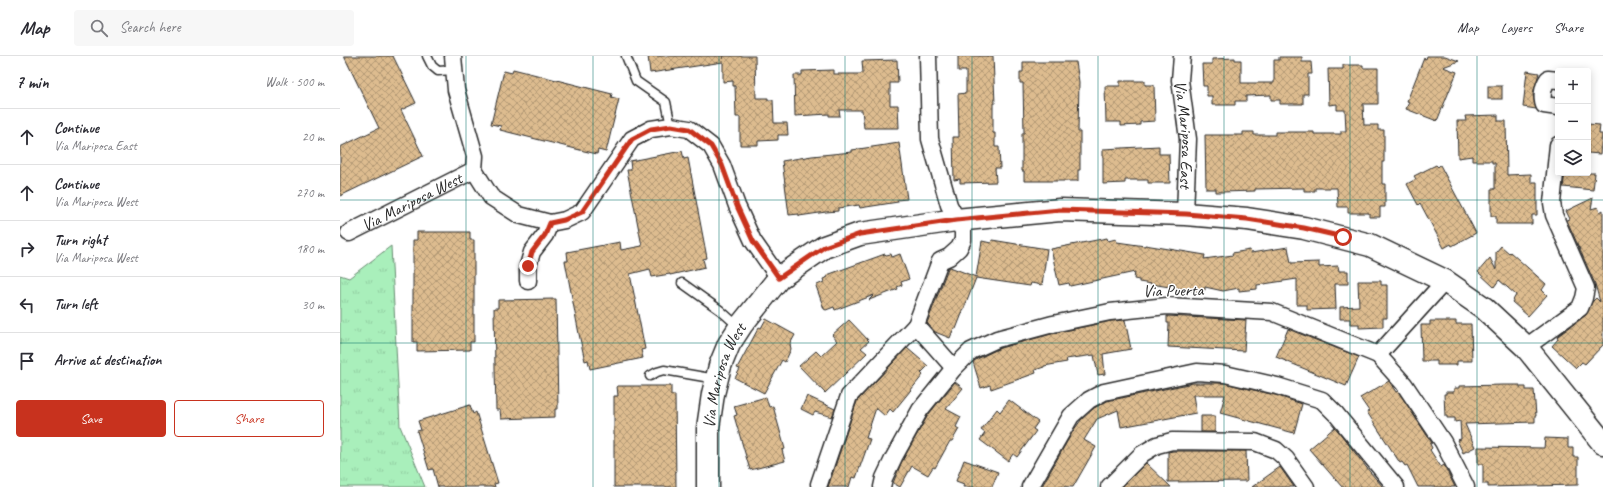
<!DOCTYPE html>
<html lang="en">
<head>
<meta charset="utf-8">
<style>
	:root { --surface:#fff; --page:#f7f7f7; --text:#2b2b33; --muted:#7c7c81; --line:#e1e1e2; --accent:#c8321e }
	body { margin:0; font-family:Caveat,sans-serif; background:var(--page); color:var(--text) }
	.controls { position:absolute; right:12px; top:12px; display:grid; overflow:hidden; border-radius:4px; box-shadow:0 2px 10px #0003 }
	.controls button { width:36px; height:36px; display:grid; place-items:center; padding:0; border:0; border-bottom:1px solid var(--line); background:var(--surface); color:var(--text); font:20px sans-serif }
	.stop { position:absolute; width:12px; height:12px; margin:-9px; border:3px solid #c8321e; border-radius:50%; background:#fff }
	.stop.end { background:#c8321e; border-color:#fff; box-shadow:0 1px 4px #0008 }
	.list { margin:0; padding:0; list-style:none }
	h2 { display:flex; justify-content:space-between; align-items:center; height:52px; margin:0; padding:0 16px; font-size:17px }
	h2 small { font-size:13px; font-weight:400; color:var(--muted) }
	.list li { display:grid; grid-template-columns:26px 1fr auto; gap:12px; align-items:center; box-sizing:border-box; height:56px; padding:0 16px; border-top:1px solid var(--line) }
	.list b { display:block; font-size:15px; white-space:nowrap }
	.list p { margin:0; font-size:13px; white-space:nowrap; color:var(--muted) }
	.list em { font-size:13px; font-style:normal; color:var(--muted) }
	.actions { display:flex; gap:8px; padding:12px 16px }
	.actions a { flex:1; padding:9px 0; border:1px solid var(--accent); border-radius:4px; text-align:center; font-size:14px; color:var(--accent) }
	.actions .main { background:var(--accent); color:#fff }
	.icon { flex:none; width:22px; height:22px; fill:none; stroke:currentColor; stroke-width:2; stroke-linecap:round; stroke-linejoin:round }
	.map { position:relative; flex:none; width:1263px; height:431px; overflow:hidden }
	header { display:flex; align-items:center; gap:24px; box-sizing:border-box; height:56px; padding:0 20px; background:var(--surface); border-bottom:1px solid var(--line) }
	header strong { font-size:19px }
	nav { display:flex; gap:22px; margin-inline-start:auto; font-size:14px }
	.search { width:280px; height:36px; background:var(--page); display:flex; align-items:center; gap:10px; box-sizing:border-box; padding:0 14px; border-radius:4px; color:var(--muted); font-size:15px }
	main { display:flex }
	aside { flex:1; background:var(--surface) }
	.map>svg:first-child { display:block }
</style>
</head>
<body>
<header>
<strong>Map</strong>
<div class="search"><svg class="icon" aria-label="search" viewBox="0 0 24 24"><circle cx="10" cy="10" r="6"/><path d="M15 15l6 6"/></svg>Search here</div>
<nav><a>Map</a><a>Layers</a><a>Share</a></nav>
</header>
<main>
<aside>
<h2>7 min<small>Walk · 500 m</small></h2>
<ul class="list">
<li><svg class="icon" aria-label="ahead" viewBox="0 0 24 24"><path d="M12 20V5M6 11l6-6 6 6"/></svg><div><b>Continue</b><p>Via Mariposa East</p></div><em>20 m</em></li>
<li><svg class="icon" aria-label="ahead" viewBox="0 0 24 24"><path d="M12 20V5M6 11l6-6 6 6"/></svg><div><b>Continue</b><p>Via Mariposa West</p></div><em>270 m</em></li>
<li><svg class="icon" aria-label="right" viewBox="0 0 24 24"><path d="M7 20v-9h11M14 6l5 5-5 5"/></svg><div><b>Turn right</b><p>Via Mariposa West</p></div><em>180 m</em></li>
<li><svg class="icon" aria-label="left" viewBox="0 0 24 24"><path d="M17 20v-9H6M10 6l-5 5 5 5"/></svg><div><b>Turn left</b></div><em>30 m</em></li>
<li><svg class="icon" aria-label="arrive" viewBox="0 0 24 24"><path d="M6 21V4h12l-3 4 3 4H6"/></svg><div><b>Arrive at destination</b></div></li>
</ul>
<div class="actions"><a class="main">Save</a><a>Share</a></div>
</aside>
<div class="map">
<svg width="1263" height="431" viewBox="0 0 1263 431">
	<defs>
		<pattern id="grass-tufts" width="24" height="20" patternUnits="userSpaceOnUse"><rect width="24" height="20" fill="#a9efbb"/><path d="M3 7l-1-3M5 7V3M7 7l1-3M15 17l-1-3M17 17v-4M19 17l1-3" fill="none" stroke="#92cda1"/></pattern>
		<pattern id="building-cross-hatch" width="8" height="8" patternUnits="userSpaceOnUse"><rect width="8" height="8" fill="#ddbc8f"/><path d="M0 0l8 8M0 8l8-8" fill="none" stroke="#b39975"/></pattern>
	</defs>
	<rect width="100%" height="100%" fill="#fff"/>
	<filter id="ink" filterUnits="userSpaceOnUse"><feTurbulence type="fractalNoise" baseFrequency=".025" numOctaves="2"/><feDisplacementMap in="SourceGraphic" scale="8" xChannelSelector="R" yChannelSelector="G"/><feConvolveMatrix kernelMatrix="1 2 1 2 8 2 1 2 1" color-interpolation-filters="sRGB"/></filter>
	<g filter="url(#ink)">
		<polygon fill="url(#grass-tufts)" stroke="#6a8d73" points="51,190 60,370 85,431 0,431 0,219 9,222"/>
		<g fill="url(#building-cross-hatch)" stroke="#2b2b2b">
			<polygon points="4,0 53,0 76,47 61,54 83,100 0,140 0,91 39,72"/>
			<polygon points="308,0 383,0 383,3 383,0 415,0 416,42 428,42 428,44 433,44 434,67 447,67 448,79 438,79 438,84 418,85 418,89 400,89 400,61 396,61 395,30 393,30 393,25 383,26 383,6 310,17"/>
			<polygon points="618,0 653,0 655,48 653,48 653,77 655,77 655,91 659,91 660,112 655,112 656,126 620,127 620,123 614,124 613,81 619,81 618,38 626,37 626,15 618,15"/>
			<polygon points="1087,0 1105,0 1119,5 1103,11 1117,16 1097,65 1066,53 1069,46 1067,45 1084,2 1086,3"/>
			<polygon points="939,1 962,1 962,6 971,6 972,18 968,18 968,38 963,38 963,48 940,48 940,44 931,44 931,39 906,40 906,45 895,45 895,49 872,49 872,40 867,40 867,30 863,30 862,8 872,8 872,3 895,2 895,4 901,4 901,27 934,27 934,4 939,4"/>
			<polygon points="557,4 558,27 550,27 550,49 558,49 559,72 524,72 522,54 499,54 500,60 489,60 489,58 455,60 454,19 462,19 462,15 494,14 494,18 521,18 521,17 523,17 522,5"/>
			<polygon points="683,6 736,6 739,26 738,76 740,76 740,114 738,114 738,125 684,125 684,115 682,115 682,77 684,77 683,27 680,27 680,16 683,16"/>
			<polygon points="1003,9 1023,9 1023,12 1038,12 1038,48 1023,48 1024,69 1038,69 1038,74 1044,74 1044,106 1042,106 1042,128 1045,128 1045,151 1040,151 1040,161 1029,161 1029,157 1008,157 1008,151 998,151 997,132 975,132 975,135 964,135 964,132 915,133 915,135 882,136 876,136 876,133 866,133 865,79 903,79 903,76 914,76 914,79 935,79 935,76 974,76 974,78 1001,78 1001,75 1006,75 1005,54 997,54 997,48 989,49 988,13 1003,13"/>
			<polygon points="173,13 272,38 271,41 279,43 266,96 258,94 257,98 244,95 160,74 161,70 151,68 164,15 172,17"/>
			<polygon points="1187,15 1199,17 1193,38 1196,53 1183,51"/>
			<polygon points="780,25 805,25 805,29 814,29 815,65 800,66 800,69 781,70 781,66 766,66 765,30 780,30"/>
			<rect x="1148" y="30" width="14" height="13"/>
			<polygon points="1158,59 1158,65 1166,65 1167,119 1191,118 1191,126 1197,126 1197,159 1192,159 1192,168 1156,168 1156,160 1151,160 1151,133 1155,133 1155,107 1152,107 1152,105 1132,105 1132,100 1118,102 1117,65 1126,65 1125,60"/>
			<polygon points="1248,68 1260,69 1259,78 1262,78 1260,98 1248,97"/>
			<polygon points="559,87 567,143 557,144 558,146 520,152 519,149 498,152 498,155 486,156 459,160 459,158 449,159 442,105 472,100 512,96 512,94"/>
			<polygon points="819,90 819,98 829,98 830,127 808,127 808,124 785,124 785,127 763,128 763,93"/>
			<polygon points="342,95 344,103 348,102 367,202 363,203 365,211 330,219 330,218 312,221 310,213 290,218 305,293 301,294 303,302 250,313 248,304 245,305 239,278 225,205 228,205 227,196 280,186 281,194 302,190 287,114 291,114 290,105"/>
			<polygon points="1096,109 1098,111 1100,109 1136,177 1112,190 1111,188 1104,192 1080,147 1078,149 1067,128 1076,123 1074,120"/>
			<polygon points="1225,117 1255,117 1253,134 1223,131"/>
			<polygon points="1253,142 1251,153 1258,151 1260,156 1263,154 1263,289 1245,308 1242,306 1236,312 1212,290 1218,283 1217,281 1218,280 1246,259 1252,246 1256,242 1260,246 1255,228 1229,169 1227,164 1230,163 1226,155"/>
			<polygon points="77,176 130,176 130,184 134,184 134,286 130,286 130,294 77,295 77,286 73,286 73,184 77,184"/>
			<polygon points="767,182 768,185 776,183 777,186 805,190 805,189 865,199 864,203 893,199 892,197 910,194 911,197 948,191 951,207 979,206 979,211 998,210 999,215 1008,215 1008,228 995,228 996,253 967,254 967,249 957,249 957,223 917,229 917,233 899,235 899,232 883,235 865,231 865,234 860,234 860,236 799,226 799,224 794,223 795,216 730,230 729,227 719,229 711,193"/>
			<polygon points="652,184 707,193 702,229 691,227 690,230 636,222 616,273 614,272 610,282 595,276 587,267 608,212 610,211 636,221 642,185 651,187"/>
			<polygon points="1161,190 1169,197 1170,196 1206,228 1202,234 1207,239 1188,260 1172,246 1176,239 1159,224 1154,231 1138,216 1150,202 1156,214 1156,196"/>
			<polygon points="545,198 546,199 551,198 552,201 560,198 569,223 561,226 562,229 557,231 558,233 529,244 534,239 495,254 494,251 486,254 484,253 476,230 477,229 484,226 483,223 488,221 487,219"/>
			<polygon points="1018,225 1041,225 1041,229 1047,229 1047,262 1043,262 1043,271 1019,272 1019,268 1010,268 1010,263 1000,263 1000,251 1019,250"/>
			<polygon points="216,243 218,353 215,353 215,361 161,363 160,354 156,354 155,312 154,252 158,252 158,244"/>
			<polygon points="827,260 906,264 904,295 828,291 829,267 827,267"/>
			<polygon points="426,263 455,279 450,288 451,293 445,306 442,304 424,337 395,322 400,313 397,312 419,271 421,272"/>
			<polygon points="509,264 529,285 521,292 527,297 485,337 459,310 476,295 481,300 497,285 492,279"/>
			<polygon points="785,264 791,293 763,298 765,318 758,319 754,299 726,303 727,306 704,310 704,311 695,314 696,317 651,333 650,329 641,332 633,306 637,303 660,292 715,277 771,265"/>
			<polygon points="1090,265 1116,265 1116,268 1131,268 1132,305 1117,305 1117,309 1097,309 1097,305 1082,305 1081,269 1090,269"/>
			<polygon points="948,273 1019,301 1006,330 936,301"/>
			<polygon points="567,292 588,310 581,317 583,319 553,356 550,353 545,360 536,352 526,382 530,383 516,422 512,421 509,431 488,431 517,345"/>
			<polygon points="1049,325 1056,336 1058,335 1092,387 1090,388 1092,392 1090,394 1101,411 1104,409 1115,431 1078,431 1067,409 1065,410 1062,406 1060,407 1027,356 1029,355 1020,342"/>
			<polygon points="615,326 623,332 606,353 621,361 616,371 619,373 612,385 610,385 595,412 593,411 588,419 572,410 560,431 553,427 562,405 588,359"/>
			<polygon points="853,327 884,327 935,339 962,348 954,377 880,357 885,339 853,339 856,357 781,371 778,354 757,363 744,384 756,391 733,431 702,430 733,375 741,364 754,352 767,345"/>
			<polygon points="1163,329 1180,329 1180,331 1186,331 1186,334 1194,334 1196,360 1195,360 1195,366 1125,368 1135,391 1123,397 1117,384 1121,383 1120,365 1115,366 1115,362 1107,362 1107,360 1105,360 1104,338 1106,338 1106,336 1114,336 1114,332 1119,332 1119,330"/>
			<polygon points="277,330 331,330 331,339 335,339 336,431 274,431 274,340 278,340"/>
			<polygon points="467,340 495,353 492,361 475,356 473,359 461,353"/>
			<polygon points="426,341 429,351 433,350 445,393 442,394 445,405 410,414 394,360 397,359 394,350"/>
			<polygon points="669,344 698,366 693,373 696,375 677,401 673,398 668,405 640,384 645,377 641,374 657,353 660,356"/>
			<polygon points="130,349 133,358 136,356 158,427 154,428 155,431 98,431 93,413 89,414 77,375 81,374 78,365"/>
			<rect x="861" y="360" width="14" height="16"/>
			<polygon points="995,371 1030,416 1043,431 1002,431 969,393"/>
			<polygon points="1205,382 1228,383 1228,392 1233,392 1233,401 1238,401 1238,429 1148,431 1148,428 1143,428 1143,408 1138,408 1138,391 1204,392"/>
			<polygon points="833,395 906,395 907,425 828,426 828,396"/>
			<polygon points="624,404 658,416 652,431 623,431 624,428 616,425"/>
			<polygon points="806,407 831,431 782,431"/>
			<polygon points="940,411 954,431 912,431"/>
		</g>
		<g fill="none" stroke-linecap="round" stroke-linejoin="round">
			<g stroke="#2b2b2b" stroke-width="11">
				<g id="lane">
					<polyline points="87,0 92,10 98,15 114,14"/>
					<polyline points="286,0 296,25 326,46 331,70"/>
					<polyline points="342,227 380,254 399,271"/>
					<polyline points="310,320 317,316 324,314 376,323"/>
				</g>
			</g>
			<g stroke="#2b2b2b" stroke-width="19">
				<g id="street">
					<polyline points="588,0 590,83 609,149 623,175 623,184 619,192 609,201 600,205 576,269 614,312"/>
					<path id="s1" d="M 842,0 L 840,24 L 848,83 L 845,158"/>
					<path d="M 1218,24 L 1208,23 C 1203,30 1201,41 1204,49 L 1218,51"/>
					<polyline points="134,114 151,141 179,159 210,167 225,164 242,156 292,83 311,73 331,70 349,73 371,90 382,109 397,150 413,185 439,222"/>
					<path id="s2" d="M 9,177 L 134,114 L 135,100 L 116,34 L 113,0"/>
					<polyline points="188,225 188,210 192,196 205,179 210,167"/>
					<polyline points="1186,291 1240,252 1244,242 1246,232 1214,159 1212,147 1218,89"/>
					<polyline points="1038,299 1105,225"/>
					<polyline points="479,428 509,340 576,269"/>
					<polyline points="542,431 544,422 554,401 580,354 614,312 631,295 657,283 713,268 770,256 827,250 932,256 1038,299 1064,328 1103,386 1126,431"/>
					<polyline points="690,431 731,360 749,344 764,336 857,316 885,318 937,330 982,344 996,358 1056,431"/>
					<polyline points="769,431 802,398 817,389 832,385 915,386 936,394 946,403 966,431"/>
				</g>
			</g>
			<g stroke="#2b2b2b" stroke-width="25">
				<g id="secondary">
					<path id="s3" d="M 368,431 L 368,372 L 373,338 L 380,310 L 389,288 L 402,268 L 439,222 L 484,191 L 520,178 L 616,164 L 720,154 L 845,158 L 907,163 L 964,172 L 1030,189 L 1105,225 L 1144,252 L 1186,291 L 1263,387"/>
				</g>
			</g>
			<use href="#lane" stroke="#fff" stroke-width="8"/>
			<use href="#street" stroke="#fff" stroke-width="16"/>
			<use href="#secondary" stroke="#fff" stroke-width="22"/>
		</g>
	</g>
	<g fill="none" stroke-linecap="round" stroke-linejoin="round" filter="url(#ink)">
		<polyline stroke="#c8321e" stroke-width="5" points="188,210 192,196 205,179 210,167 224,164 242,156 292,83 311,73 331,70 349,73 371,90 382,109 397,150 413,185 439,222 484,191 520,178 616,164 720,154 846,158 907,163 964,172 1003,181"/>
	</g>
	<path fill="none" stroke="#0f766e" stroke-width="1" stroke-opacity="0.55" d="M 126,0 L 126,431M 253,0 L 253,431M 379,0 L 379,431M 505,0 L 505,431M 632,0 L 632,431M 758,0 L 758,431M 884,0 L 884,431M 1010,0 L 1010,431M 1137,0 L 1137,431M 0,144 L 1263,144M 0,287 L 1263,287"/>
	<g text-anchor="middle" stroke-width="3" stroke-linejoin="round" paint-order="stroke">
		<g font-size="17" fill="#2b2b2b" stroke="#fff">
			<text dy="6" stroke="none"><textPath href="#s1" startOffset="79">Via Mariposa East</textPath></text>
			<text dy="6" stroke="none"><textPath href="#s2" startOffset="70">Via Mariposa West</textPath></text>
			<text transform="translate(833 234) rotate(-1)" y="6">Via Puerta</text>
			<text dy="6" stroke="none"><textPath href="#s3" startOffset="114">Via Mariposa West</textPath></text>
		</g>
	</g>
</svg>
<div class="controls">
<button>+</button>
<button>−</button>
<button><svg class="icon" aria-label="layers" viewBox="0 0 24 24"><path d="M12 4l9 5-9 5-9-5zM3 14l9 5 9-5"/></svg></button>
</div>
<div class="stop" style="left:1003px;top:181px"></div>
<div class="stop end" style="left:188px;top:210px"></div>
</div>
</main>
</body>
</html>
